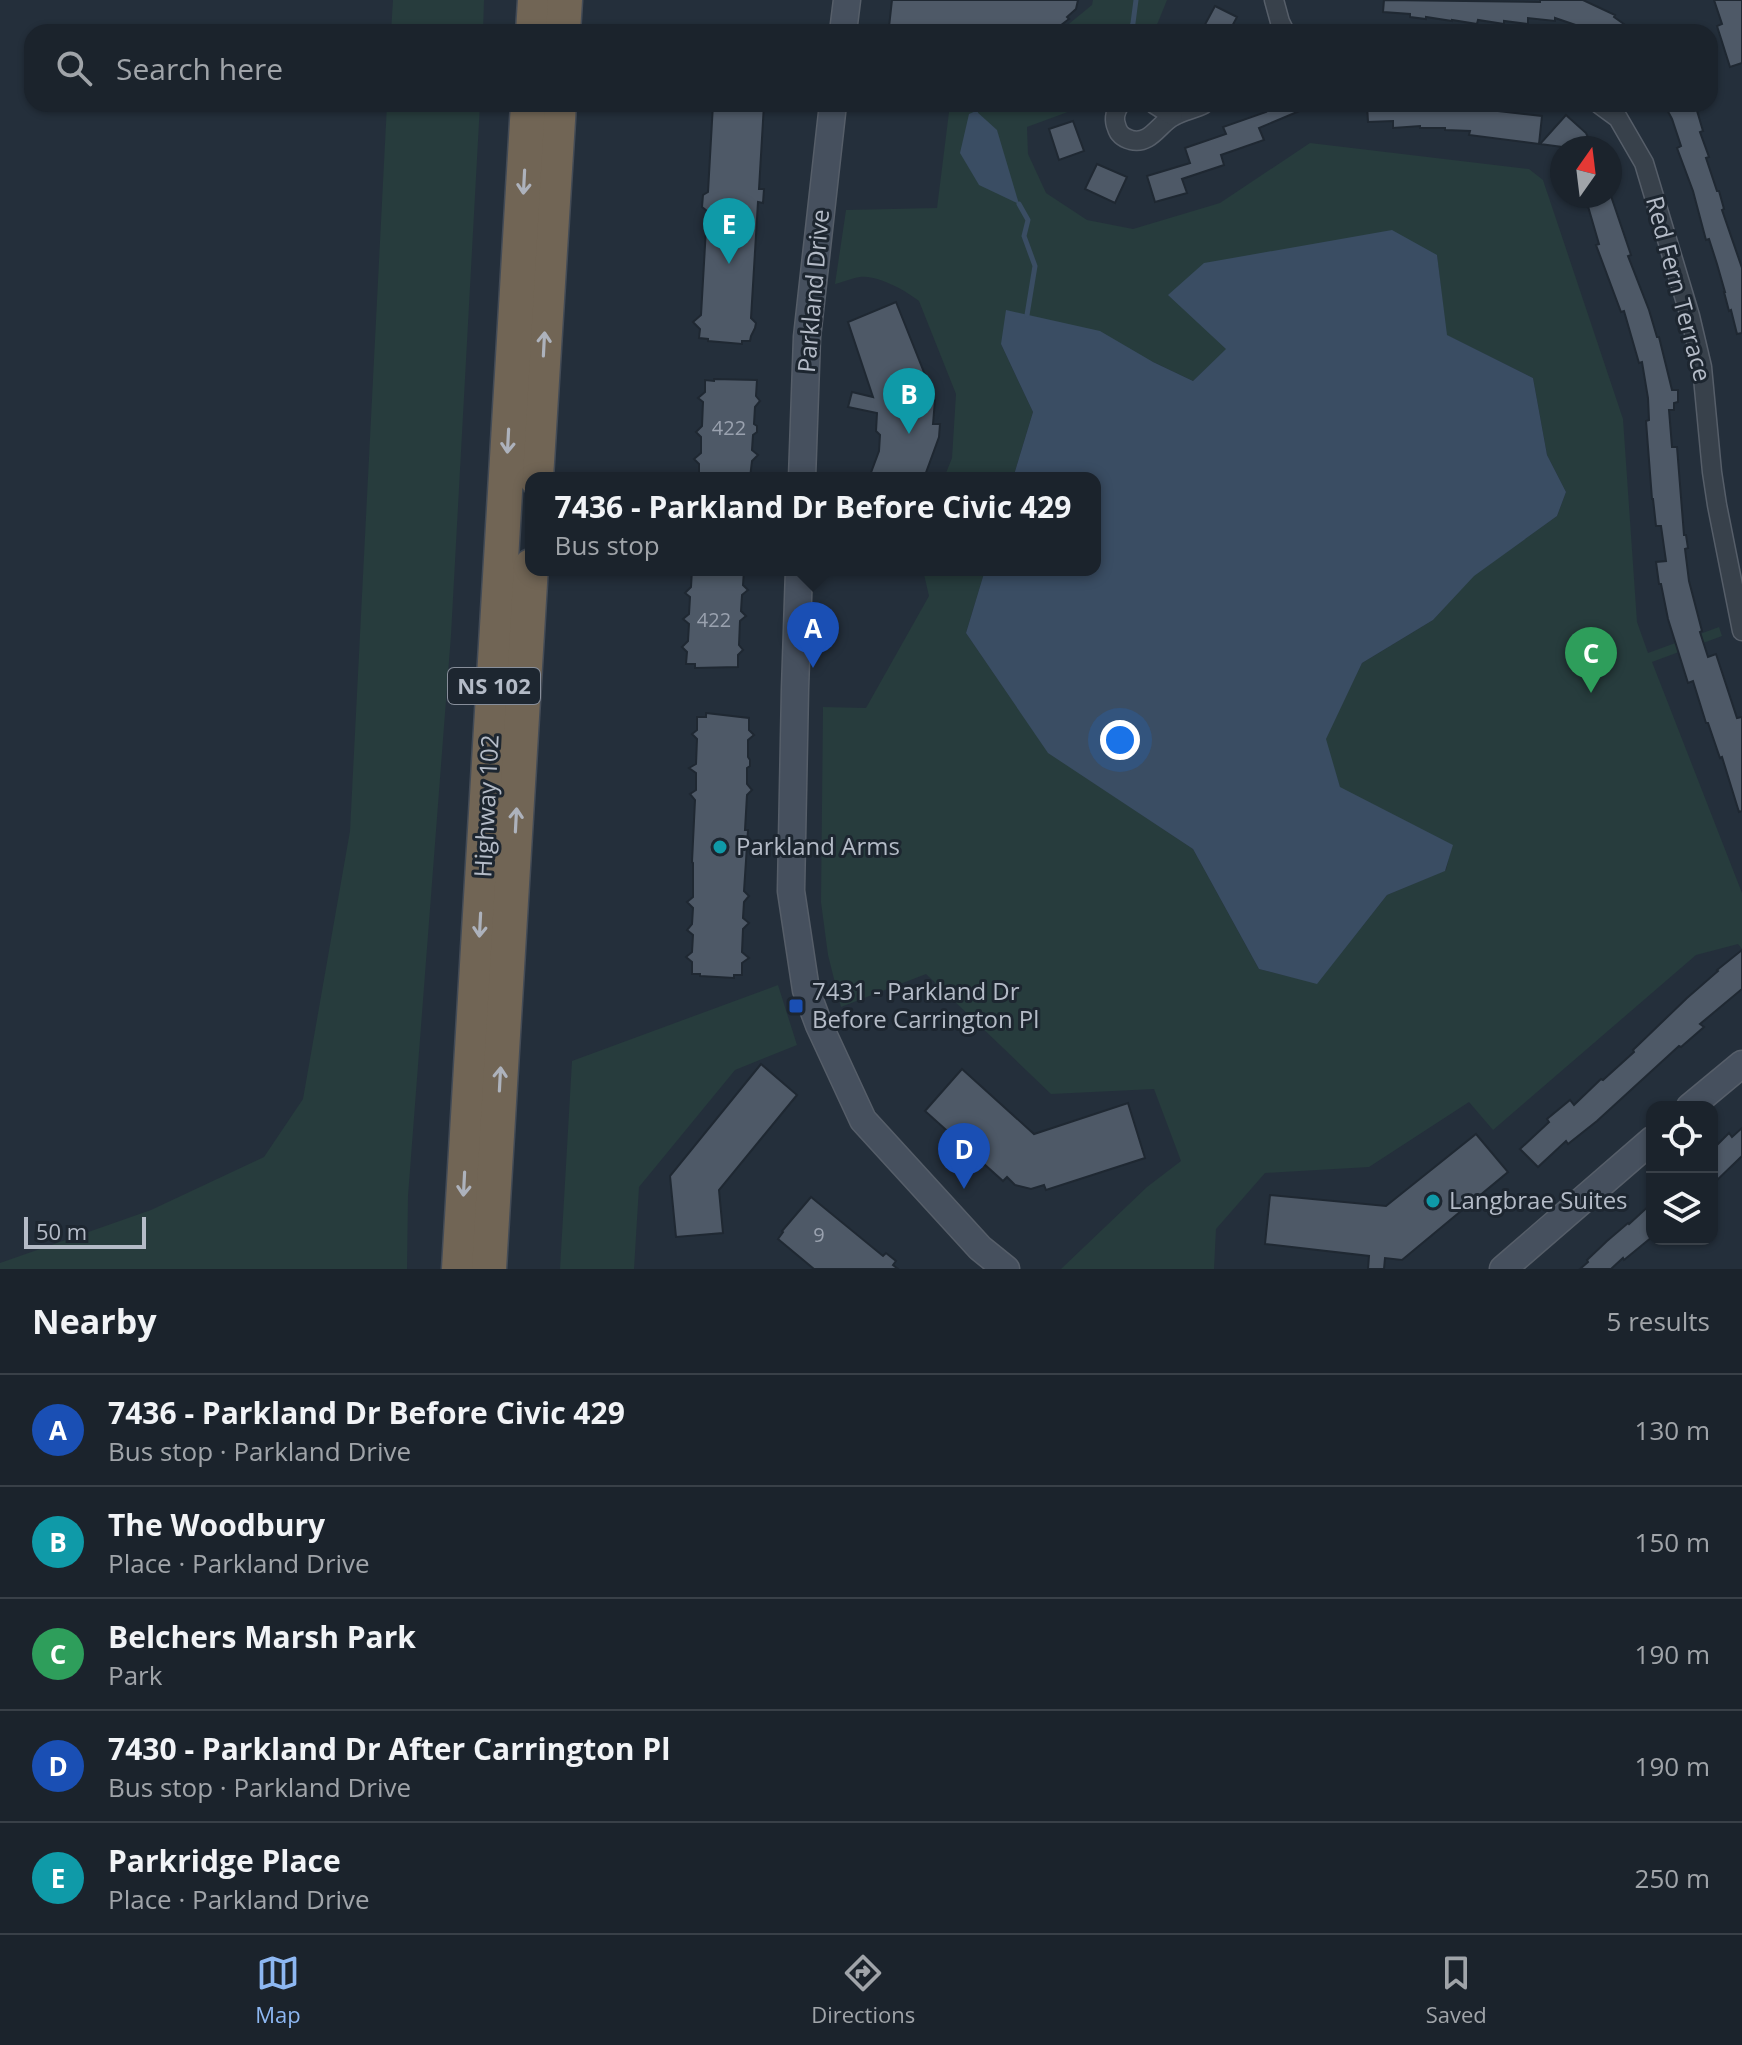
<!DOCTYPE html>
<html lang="en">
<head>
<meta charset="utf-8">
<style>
	:root { --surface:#1b232c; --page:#282f38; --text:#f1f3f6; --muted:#a0a4a9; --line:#394048; --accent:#8db7f2 }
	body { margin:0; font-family:"Open Sans",sans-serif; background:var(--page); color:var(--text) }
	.controls { position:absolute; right:24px; bottom:24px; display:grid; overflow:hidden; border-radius:16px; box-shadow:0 2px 6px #0004 }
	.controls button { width:72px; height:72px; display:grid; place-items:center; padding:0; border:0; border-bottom:2px solid var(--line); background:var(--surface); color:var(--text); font:40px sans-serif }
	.compass { position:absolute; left:1550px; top:136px; width:72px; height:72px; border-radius:50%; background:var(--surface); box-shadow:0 2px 6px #0004; rotate:14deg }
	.scale { position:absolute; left:24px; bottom:20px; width:122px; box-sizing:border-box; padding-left:8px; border:4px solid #b4bbc7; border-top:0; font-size:22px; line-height:28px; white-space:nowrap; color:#b4bbc7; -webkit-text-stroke:6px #1d2630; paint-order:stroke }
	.you { position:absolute; left:1120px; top:740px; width:28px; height:28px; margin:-20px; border:6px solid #fff; border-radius:50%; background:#1a73e8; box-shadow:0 0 0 12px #1a73e833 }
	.badge { display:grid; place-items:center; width:52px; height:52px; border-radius:50%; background:var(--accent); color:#fff; font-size:26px; font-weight:700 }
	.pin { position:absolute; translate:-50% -66px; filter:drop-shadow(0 2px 4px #0008) }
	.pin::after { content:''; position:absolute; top:42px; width:28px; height:24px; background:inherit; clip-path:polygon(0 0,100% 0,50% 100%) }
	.popup { position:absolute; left:525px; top:472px; width:576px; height:104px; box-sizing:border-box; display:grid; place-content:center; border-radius:16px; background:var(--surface); filter:drop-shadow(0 2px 6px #0005); font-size:26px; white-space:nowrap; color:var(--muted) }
	.popup b { font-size:30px; color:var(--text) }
	.popup::after { content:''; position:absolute; left:50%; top:100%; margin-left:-16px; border:16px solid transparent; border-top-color:var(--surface) }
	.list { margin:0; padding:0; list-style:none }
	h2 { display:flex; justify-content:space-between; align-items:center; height:104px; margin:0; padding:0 32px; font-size:34px }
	h2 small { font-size:26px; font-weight:400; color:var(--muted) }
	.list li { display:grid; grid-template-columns:52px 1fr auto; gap:24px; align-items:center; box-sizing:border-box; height:112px; padding:0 32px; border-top:2px solid var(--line) }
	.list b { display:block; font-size:30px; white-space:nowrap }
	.list p { margin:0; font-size:26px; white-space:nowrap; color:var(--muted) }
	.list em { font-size:26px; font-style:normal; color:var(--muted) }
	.icon { flex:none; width:44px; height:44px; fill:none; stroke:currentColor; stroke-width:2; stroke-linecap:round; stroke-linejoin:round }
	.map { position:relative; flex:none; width:1742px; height:1269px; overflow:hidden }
	.search { position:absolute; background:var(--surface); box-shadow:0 2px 6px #0004; left:24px; right:24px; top:24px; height:88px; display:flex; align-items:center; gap:20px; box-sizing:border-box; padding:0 28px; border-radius:24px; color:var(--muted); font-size:30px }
	.sheet { height:664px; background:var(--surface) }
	nav { display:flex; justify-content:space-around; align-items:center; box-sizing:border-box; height:112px; border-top:2px solid var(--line); background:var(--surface); font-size:22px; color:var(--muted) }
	nav a { display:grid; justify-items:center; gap:4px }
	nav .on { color:var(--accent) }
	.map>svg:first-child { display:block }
</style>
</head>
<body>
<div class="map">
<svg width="1742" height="1269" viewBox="0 0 1742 1269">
	<rect width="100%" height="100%" fill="#242f3b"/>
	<g fill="#273c3d">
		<polygon points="393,0 484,0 483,32 391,32"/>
		<polygon points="1093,0 1167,0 1154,32 1059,32 1092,5"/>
		<polygon points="387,104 480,104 451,635 408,1196 407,1269 0,1269 0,1263 151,1210 264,1157 303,1099 350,831"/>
		<path d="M 950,104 L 1100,104 L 1097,110 L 1084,106 L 1027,127 L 1028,154 L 1046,193 L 1087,220 L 1133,229 L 1220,203 L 1310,143 L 1529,169 L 1543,180 L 1623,419 L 1637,622 L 1648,653 L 1719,627 L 1722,636 L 1652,662 L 1742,893 L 1742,949 L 1738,944 L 1696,955 L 1493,1130 L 1469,1102 L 1369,1167 L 1265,1173 L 1216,1229 L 1214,1269 L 1061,1269 L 1147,1187 L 1181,1161 L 1154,1089 L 1051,1094 L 926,974 L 841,1007 L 828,955 L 821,902 L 823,707 L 866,708 L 929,596 L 923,570 L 985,570 L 966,633 L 1048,752 L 1193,849 L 1259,969 L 1317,983 L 1387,895 L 1446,870 L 1452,845 L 1340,788 L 1325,739 L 1362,663 L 1433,620 L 1473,576 L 1557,516 L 1566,492 L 1547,455 L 1533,378 L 1446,335 L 1437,255 L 1227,349 L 1193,381 L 1153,362 L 1001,344 L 1033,412 L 1013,478 L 944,478 L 952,458 L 956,394 L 919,301 C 907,291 876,274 860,277 C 852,278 843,282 835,284 L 846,210 L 937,208 Z"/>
		<polygon points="778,985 797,1045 735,1070 639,1187 634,1269 560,1269 572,1061"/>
	</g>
	<g fill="#3a4d63">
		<polygon points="976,111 997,130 1019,204 979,185 960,153 969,114"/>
		<polygon points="1392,230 1437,255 1447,335 1533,378 1547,455 1566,492 1557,516 1474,576 1433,620 1362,663 1326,739 1340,787 1453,845 1445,871 1387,895 1317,984 1259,969 1193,849 1048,753 966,633 985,570 1095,570 1095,478 1013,478 1033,412 1001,344 1006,310 1100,331 1153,362 1193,381 1226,349 1168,295 1204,263"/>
	</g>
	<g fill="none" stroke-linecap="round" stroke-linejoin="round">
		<g stroke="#3a4d63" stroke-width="5">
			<polyline points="1130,32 1133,23 1136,0"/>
			<polyline points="976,111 979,105 983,104"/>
			<polyline points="1019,204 1028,220 1024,236 1035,266 1027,315"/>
		</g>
	</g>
	<g fill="#4e5967" stroke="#1f2832" stroke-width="2">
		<polygon points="892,0 1078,0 1076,9 1067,17 1069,19 1052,32 891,32 892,28 889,27"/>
		<polygon points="1384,0 1540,2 1540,0 1583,0 1615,15 1614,17 1635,32 1596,32 1555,18 1555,21 1528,18 1528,24 1504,21 1504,24 1478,20 1477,24 1452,20 1452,21 1426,17 1426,19 1410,17 1410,14 1383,12"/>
		<polygon points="1714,0 1742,0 1742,63 1730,67 1717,26 1722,24"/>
		<polygon points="1215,6 1237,17 1229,32 1201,32"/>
		<polygon points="713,104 764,104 759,189 764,189 763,203 758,202 751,318 756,323 755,328 751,336 750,341 742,341 742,344 708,341 708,339 699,338 700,329 693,322 701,315 707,211 702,207 703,195 708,192"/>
		<polygon points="1262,104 1316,104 1259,128 1264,140 1221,155 1224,165 1182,179 1187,193 1155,202 1147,176 1190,163 1185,148 1226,134 1223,127 1266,112"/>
		<polygon points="1367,104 1437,104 1542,116 1539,144 1469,135 1470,131 1445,130 1445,128 1420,128 1420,126 1393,128 1393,121 1368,122"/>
		<polygon points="1664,104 1695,104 1703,131 1700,132 1709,157 1706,158 1717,191 1719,191 1724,209 1722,210 1742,268 1742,333 1737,334 1731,310 1729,311 1724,292 1725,292 1717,264 1709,239 1706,240 1693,191 1677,148 1681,146 1672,119"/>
		<polygon points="1566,115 1586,133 1593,148 1570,148 1540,144"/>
		<polygon points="1073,121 1084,151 1059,160 1049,129"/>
		<polygon points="1097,164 1127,177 1115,203 1085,189"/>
		<polygon points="1585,196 1611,196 1631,255 1628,256 1649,310 1657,337 1659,337 1672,390 1678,390 1678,402 1674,403 1674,410 1669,410 1672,447 1677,447 1684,535 1686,535 1688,548 1685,549 1689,581 1702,631 1700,632 1708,657 1716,654 1737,718 1742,717 1742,811 1739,812 1722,757 1720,758 1708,723 1706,723 1693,681 1688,683 1668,619 1661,584 1659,584 1656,562 1666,561 1661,526 1656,526 1653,499 1652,499 1646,421 1649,420 1648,398 1642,362 1639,363 1624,311 1621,312 1596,245 1599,244"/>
		<polygon points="896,302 935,400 933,424 940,424 939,437 924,478 869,478 879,451 880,435 876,431 877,413 848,407 852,392 873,397 848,322"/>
		<polygon points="714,379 757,380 756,396 760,401 755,407 754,424 757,426 757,432 753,435 752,450 758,455 752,461 750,478 699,478 699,464 694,459 701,453 701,437 696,432 702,426 703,402 698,398 705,392 705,380 714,381"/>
		<polygon points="692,570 744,570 743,585 748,590 742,595 741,611 746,616 740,621 739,645 743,650 738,655 738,667 695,668 695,664 686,664 687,652 682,647 688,641 689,624 683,619 689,614 690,597 685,593 691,587"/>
		<polygon points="706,713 749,718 749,730 754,735 748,740 748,757 750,760 750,766 747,768 747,784 752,790 747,795 745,830 748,830 744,891 749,896 744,902 743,918 749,923 743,929 742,952 749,958 742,963 742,975 734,975 734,978 700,976 700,974 692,974 692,962 686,957 692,952 693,935 687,930 692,924 693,908 687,902 693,897 693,863 692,862 695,800 690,794 696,790 696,773 689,768 696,764 697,739 692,734 697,730 697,717 706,717"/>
		<polygon points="1742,950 1742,989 1700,1024 1704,1027 1681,1047 1679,1046 1597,1121 1568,1144 1566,1141 1538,1167 1520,1149 1549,1122 1547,1119 1570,1100 1574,1105 1601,1079 1603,1080 1634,1052 1633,1050 1687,998 1718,971 1717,970"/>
		<polygon points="761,1064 797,1095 719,1190 723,1233 676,1237 670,1176"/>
		<polygon points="962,1069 1034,1134 1128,1103 1145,1158 1046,1190 1044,1185 1031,1189 1015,1185 1007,1177 1003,1181 925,1111"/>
		<polygon points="1742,1128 1742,1156 1712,1185 1712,1150 1729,1133 1732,1137"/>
		<polygon points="1476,1134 1508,1172 1402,1260 1385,1258 1384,1269 1368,1269 1369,1256 1265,1244 1270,1195 1386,1206"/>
		<polygon points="811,1197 883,1256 886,1253 896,1261 893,1265 898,1269 814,1269 778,1239 783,1232 782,1231"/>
		<polygon points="1652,1203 1652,1237 1624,1260 1623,1258 1611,1269 1580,1269 1588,1262 1587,1260 1607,1241 1628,1223 1629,1224"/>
	</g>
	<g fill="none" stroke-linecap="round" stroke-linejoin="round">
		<g stroke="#565e69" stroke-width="21">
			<g id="street">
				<polyline points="1274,0 1280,22 1285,32"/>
				<path d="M 1120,104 C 1115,112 1113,119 1117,128 C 1119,135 1124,138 1131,140 C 1151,145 1159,123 1174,116 C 1183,111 1194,109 1204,104"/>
				<polyline points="1154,104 1173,116"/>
				<polyline points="1599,104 1618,118 1644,163 1690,316 1702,367 1712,472 1717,505 1742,631"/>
			</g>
		</g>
		<g stroke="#565e69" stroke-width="29">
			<g id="secondary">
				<polyline points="843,32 847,0"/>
				<polyline points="802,478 807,337 833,104"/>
				<polyline points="799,570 795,689 791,891 806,990 819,1025 863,1120 980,1248 1006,1269"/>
				<polyline points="1690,1107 1742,1064"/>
				<polyline points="1503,1269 1652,1140"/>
			</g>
		</g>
		<g stroke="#434b56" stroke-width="37">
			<g id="highway">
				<polyline points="533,32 535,0"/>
				<polyline points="563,32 565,0"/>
				<polyline points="536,478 559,104"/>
				<polyline points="459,1269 528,104"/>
				<polyline points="489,1269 531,566"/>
			</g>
		</g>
		<use href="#street" stroke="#38414b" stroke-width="18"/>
		<use href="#secondary" stroke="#46505e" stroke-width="26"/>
		<use href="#highway" stroke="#716555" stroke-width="34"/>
	</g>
	<defs><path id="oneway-shaft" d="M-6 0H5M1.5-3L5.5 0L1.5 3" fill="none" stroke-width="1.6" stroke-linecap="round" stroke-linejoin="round" transform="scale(2)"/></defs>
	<g stroke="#adb2bc">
		<use href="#oneway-shaft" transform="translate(524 182) rotate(93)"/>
		<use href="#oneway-shaft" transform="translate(544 344) rotate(-87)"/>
		<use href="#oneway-shaft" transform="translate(508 441) rotate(93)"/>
		<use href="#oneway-shaft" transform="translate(516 820) rotate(-87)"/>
		<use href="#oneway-shaft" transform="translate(480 925) rotate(93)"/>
		<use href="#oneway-shaft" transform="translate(500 1079) rotate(-87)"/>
		<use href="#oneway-shaft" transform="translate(464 1184) rotate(93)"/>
	</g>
	<g fill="#0f9aa8" stroke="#1d2630" stroke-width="3">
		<circle cx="720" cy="847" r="8"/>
		<circle cx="1433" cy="1201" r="8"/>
	</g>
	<rect fill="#1a4fb4" stroke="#1d2630" stroke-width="3" x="788" y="998" width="16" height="16" rx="4"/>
	<g text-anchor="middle" stroke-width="6" stroke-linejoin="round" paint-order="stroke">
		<g font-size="20" fill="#9aa2af">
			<text x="729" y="435">422</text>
			<text x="714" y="627">422</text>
			<text x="819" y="1242">9</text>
		</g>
		<rect fill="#1d2630" stroke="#878e9a" stroke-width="2" x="448" y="668" width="92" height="36" rx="6"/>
		<g font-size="22" font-weight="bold" fill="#b4bbc7">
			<text x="494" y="694">NS 102</text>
		</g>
		<g font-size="24" fill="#b4bbc7" stroke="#1d2630">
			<text transform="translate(1678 289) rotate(75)" y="8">Red Fern Terrace</text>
			<text transform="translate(814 291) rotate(-85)" y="8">Parkland Drive</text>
			<text transform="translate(487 806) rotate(-87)" y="8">Highway 102</text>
		</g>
		<g font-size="24" fill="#b4bbc7" stroke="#1d2630" text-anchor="start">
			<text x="736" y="855">Parkland Arms</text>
			<text x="812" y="1000">7431 - Parkland Dr<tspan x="812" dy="28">Before Carrington Pl</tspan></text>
			<text x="1449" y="1209">Langbrae Suites</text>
		</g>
	</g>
</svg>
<div class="controls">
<button><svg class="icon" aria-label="locate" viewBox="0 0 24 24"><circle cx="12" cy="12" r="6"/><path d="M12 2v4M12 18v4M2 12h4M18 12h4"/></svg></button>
<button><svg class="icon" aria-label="layers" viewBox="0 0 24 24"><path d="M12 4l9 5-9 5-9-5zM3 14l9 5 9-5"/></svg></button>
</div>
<svg class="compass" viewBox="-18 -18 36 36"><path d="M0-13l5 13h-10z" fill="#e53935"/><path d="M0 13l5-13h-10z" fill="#a0a4a9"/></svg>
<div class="scale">50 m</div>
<div class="you"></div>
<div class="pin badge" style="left:813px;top:668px;background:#1a4fb4">A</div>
<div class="popup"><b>7436 - Parkland Dr Before Civic 429</b>Bus stop</div>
<div class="pin badge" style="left:909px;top:434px;background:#0f9aa8">B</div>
<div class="pin badge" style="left:1591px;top:693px;background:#2e9e5b">C</div>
<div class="pin badge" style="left:964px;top:1189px;background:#1a4fb4">D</div>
<div class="pin badge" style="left:729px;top:264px;background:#0f9aa8">E</div>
<div class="search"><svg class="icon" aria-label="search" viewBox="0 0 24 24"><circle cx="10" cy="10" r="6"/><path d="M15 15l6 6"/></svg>Search here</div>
</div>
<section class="sheet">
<h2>Nearby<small>5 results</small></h2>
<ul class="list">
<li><span class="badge" style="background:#1a4fb4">A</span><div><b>7436 - Parkland Dr Before Civic 429</b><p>Bus stop · Parkland Drive</p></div><em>130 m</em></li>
<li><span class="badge" style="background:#0f9aa8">B</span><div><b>The Woodbury</b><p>Place · Parkland Drive</p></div><em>150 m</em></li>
<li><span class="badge" style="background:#2e9e5b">C</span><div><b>Belchers Marsh Park</b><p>Park</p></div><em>190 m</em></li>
<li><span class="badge" style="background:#1a4fb4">D</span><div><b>7430 - Parkland Dr After Carrington Pl</b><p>Bus stop · Parkland Drive</p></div><em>190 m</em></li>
<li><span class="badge" style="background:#0f9aa8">E</span><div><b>Parkridge Place</b><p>Place · Parkland Drive</p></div><em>250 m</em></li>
</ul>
</section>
<nav>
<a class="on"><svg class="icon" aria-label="map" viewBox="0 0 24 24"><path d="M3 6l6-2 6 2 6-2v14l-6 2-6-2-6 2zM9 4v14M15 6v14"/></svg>Map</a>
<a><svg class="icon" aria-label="directions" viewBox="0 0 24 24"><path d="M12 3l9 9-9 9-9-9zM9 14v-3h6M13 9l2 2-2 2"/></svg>Directions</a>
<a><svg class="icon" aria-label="saved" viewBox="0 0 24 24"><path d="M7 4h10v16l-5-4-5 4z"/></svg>Saved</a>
</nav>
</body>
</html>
